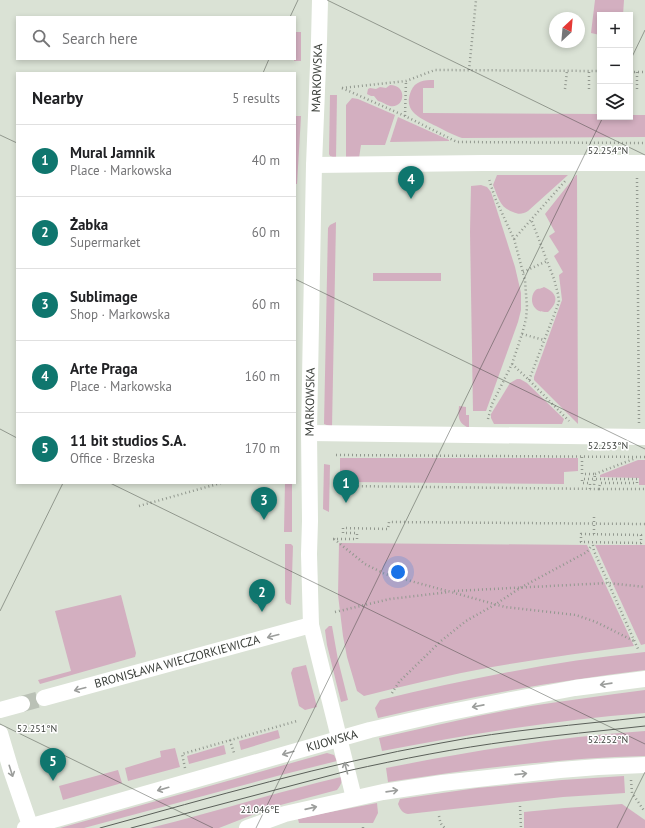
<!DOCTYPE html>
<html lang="en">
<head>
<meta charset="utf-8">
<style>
	:root { --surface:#fff; --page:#f2f2f2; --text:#202124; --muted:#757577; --line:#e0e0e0; --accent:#0f766e }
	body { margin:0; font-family:"PT Sans",sans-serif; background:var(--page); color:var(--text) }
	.controls { position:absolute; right:12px; top:12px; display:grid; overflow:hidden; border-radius:0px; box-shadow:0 2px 6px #0003 }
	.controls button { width:36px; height:36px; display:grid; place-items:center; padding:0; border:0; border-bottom:1px solid var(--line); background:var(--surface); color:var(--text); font:20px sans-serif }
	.compass { position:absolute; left:549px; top:12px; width:36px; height:36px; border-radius:50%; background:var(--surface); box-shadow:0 2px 6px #0003; rotate:26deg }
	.you { position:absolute; left:398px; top:572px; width:14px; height:14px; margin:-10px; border:3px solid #fff; border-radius:50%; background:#1a73e8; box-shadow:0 0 0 6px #1a73e833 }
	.badge { display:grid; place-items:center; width:26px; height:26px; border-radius:50%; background:var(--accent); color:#fff; font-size:13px; font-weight:700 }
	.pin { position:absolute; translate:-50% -33px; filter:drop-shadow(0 1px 2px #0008) }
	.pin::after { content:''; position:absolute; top:21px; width:14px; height:12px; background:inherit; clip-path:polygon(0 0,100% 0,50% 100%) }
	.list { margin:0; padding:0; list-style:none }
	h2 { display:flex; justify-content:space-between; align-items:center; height:52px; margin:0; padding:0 16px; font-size:17px }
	h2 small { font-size:13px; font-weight:400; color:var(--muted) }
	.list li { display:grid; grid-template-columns:26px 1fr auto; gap:12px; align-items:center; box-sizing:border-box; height:72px; padding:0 16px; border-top:1px solid var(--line) }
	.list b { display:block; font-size:15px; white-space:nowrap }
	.list p { margin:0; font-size:13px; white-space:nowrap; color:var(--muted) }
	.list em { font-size:13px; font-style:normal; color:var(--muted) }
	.icon { flex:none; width:22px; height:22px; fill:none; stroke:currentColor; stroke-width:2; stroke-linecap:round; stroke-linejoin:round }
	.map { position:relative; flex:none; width:645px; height:828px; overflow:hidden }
	.search { position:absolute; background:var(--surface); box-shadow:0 2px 6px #0003; left:16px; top:16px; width:280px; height:44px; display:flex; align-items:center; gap:10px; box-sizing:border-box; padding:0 14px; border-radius:0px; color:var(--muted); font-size:15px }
	.panel { position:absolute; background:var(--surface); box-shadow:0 2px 6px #0003; left:16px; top:72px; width:280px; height:412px; border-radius:0px }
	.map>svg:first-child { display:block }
</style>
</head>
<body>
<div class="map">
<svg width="645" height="828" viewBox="0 0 645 828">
	<rect width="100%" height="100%" fill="#dae2d5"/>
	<g fill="#d3afc0">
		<polygon points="595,0 624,0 623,15 600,15 600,35 591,33"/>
		<polygon points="295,32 301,32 301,61 294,61 294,59 295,59"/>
		<path d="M 434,80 L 434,88 L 423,88 L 423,113 L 600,114 L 600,117 L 630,117 L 630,115 L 645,115 L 645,137 L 462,138 L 459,137 C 451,134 444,130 436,126 C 422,119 402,112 411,91 C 415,81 424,80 434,80 Z"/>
		<path d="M 390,85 C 408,85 405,109 390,106 C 386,105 383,102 378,101 L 374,96 L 371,96 L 367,94 L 368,89 L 370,88 L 376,89 L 380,87 L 386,88 Z"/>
		<polygon points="330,95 337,95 336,158 330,156 329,154"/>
		<polygon points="352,98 358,99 395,115 385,145 361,145 359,158 346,158 346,105"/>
		<polygon points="295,116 301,116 297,184 295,184"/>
		<polygon points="398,117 449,140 449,141 390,142"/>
		<path d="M 497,175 L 568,175 L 528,211 C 523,214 519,215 513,212 C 500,208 498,197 493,185 Z"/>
		<polygon points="576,175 577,175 578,424 534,380 534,377 562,300 559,275 563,272 554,256 559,252 549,236 555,232 545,214"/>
		<polygon points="481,185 487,187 491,192 494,201 515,267 521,293 521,310 518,322 486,411 473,411 470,232 471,186"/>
		<polygon points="336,222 332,427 324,424 328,228 330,225"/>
		<rect x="373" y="273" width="68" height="8"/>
		<path d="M 544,287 C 558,293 559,302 548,312 C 544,312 539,312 536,309 C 530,304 531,293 537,289 C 538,289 543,288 544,287 Z"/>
		<polygon points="517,379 520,379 527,383 564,419 562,424 494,424 491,418 491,414 510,383"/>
		<path d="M 459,406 L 466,407 L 466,415 L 469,415 L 469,428 C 458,423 458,417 459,406 Z"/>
		<polygon points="340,458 578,458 578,471 564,472 564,484 348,482 348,472 340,472"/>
		<polygon points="638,460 645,460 645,485 639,485 639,478 600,477 600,475"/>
		<polygon points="324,464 330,465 329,512 323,509"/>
		<polygon points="285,483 292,483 292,532 284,532"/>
		<path d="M 339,543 L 587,545 L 634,646 C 587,652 540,659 492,667 C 449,675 407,685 364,696 L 357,691 L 347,657 L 343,636 L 338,595 Z"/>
		<polygon points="285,544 291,544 293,546 291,605 286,603 285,599"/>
		<polygon points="595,545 645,545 645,644 641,645"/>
		<polygon points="121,595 136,653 135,657 40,684 38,680 71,671 55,611"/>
		<polygon points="329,626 332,626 338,660 348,700 341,702 327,645 325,630"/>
		<path d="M 645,652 L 645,670 C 555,681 466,697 378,718 L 375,708 L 380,700 C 467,679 556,661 645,652 Z"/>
		<polygon points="306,665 317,707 305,710 299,706 291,673 293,668"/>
		<path d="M 645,690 L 645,713 C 557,720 469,734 382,751 L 379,738 C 429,727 480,715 531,706 C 569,700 607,695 645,690 Z"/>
		<polygon points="278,730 280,738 241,750 239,741"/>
		<path d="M 645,731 L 645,756 C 559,758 473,769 388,782 L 386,768 C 472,751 557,737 645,731 Z"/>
		<polygon points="224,745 226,754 189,764 187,756"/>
		<polygon points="175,748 180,767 128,781 125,768 161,757 160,751"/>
		<polygon points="327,753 334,755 337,761 277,776 84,828 60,828"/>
		<polygon points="118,770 122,783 63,800 59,786"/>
		<path d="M 624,776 L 625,793 L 563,797 L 408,814 C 402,813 400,809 398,804 L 400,799 L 477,788 L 562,780 Z"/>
		<path d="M 341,777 C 343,782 340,786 337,790 L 273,807 L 219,828 L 150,828 C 214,812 277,792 341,777 Z"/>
		<polygon points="377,803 378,813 373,823 299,823 298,819 325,813"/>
		<polygon points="622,804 645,820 645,828 524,828 524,812 565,808"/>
	</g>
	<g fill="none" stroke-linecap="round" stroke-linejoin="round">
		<polyline stroke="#bac1b6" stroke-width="16" stroke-dasharray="16 8" stroke-linecap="butt" points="22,704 44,698"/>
		<g stroke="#92988f" stroke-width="2.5" stroke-dasharray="1 3" stroke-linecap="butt">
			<polyline points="469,70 476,0"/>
			<polyline points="630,72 645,72"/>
			<polyline points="637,72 637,90"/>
			<polyline points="342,88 405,116 457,142 645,143"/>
			<polyline points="342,88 406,81 435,70 600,71"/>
			<polyline points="565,89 567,71"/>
			<polyline points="589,89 589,71"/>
			<polyline points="405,116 406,81"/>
			<polyline points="637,178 639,423"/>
			<polyline points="514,239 567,179"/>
			<polyline points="523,272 547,261"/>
			<polyline points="522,334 544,340"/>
			<polyline points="512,364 529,380 569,421"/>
			<polyline points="529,380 559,302 558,294 554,279 531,219"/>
			<polyline points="488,419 492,404 512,364 522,334 526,319 527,307 525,280 514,239 495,198 489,179"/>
			<polyline points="336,455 645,457"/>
			<polyline points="582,457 582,474 595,474 594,486"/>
			<polyline points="595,474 636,458"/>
			<polyline points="335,485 341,486 342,473 345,473 345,486 599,489"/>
			<polyline points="590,489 590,483 582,483 582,479 637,479 637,483 600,483 599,489 645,489"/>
			<polyline points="139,506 221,483"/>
			<polygon points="581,534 641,535 641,543 581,542"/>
			<polyline points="594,534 594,517"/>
			<polyline points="333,539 357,539 357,533 343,533 343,528 388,529 389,522 645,524"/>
			<polyline points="334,539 365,564 385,574 451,592 505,607 576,615 596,622 636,642"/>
			<polyline points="593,545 594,551 638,649"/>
			<polyline points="454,591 608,583 645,587"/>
			<polyline points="335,612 390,599 449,592"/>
			<polyline points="392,693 399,682 441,641 466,621 496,604 520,588 587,552 592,545"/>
			<polyline points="230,740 234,753"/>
			<polyline points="185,768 182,754 297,721"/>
			<polyline points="631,780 632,793 645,812"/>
			<polyline points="520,806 521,828"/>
			<path d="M 439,816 C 440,821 440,824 445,828"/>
			<polyline points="363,827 363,828"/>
		</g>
		<g stroke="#fff" stroke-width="16">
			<polyline points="320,0 319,41 314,165 313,216 309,433 310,521 309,554 311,625 354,798"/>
			<polyline points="314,165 483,163 645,163"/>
			<polyline points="309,433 645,437"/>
			<path id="s1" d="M 44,698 L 311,625"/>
			<polyline points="0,710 22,704"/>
			<polyline points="0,733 11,770 31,828"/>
			<path id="s2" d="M 25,828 L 370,730 L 436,715 L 506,701 L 575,688 L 645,679"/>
			<polyline points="247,828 285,814 383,792 442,783 560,770 598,767 645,765"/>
		</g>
		<g stroke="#5a5f59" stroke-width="1">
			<path d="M 100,828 C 213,797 325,764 441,743 C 508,730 577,725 645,717"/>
			<path d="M 131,828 L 347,771 C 401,759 457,748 512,741 C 556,735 601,731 645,726"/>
		</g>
	</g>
	<defs><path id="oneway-shaft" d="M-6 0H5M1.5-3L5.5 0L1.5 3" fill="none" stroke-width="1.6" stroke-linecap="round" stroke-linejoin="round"/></defs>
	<g stroke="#9c9e9c">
		<use href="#oneway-shaft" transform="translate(273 636) rotate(165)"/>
		<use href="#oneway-shaft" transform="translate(606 684) rotate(172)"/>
		<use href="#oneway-shaft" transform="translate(80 689) rotate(165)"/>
		<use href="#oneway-shaft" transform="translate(478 706) rotate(169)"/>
		<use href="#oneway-shaft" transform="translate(288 753) rotate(164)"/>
		<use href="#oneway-shaft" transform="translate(346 768) rotate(-105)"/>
		<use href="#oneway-shaft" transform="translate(11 771) rotate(72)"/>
		<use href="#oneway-shaft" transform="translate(521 774) rotate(-6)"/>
		<use href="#oneway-shaft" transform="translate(163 789) rotate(164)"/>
		<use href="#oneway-shaft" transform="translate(392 791) rotate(-8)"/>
		<use href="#oneway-shaft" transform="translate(311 808) rotate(-13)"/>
	</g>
	<path fill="none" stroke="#393d38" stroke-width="1" stroke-opacity="0.45" d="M 327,0 L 645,155M 290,17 L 298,0M 630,61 L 645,30M 263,73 L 269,59M 0,135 L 17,143M 295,279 L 645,449M 0,429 L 17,438M 110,483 L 645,744M 0,611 L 63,483M 0,724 L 213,828M 256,828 L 603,117M 617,828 L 645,772"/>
	<g text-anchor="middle" stroke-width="3" stroke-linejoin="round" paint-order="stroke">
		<g font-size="12" fill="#393d38" stroke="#fff">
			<text transform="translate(317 78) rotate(-88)" y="4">MARKOWSKA</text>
			<text transform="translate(310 402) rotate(-89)" y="4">MARKOWSKA</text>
			<text dy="4" stroke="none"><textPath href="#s1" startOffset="138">BRONISŁAWA WIECZORKIEWICZA</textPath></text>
			<text dy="4" stroke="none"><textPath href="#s2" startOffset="319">KIJOWSKA</textPath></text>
		</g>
	</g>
	<g font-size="10" text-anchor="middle" fill="#393d38" stroke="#fff" stroke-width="3" stroke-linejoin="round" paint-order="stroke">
		<text x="608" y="154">52.254°N</text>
		<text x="608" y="449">52.253°N</text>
		<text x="37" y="732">52.251°N</text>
		<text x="608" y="743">52.252°N</text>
		<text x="260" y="813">21.046°E</text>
	</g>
</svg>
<div class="controls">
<button>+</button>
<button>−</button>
<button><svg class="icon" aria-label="layers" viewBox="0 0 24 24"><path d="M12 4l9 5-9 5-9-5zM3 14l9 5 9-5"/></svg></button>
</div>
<svg class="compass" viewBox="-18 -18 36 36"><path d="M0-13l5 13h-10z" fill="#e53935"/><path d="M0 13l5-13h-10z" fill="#757577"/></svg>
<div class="you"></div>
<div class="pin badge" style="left:346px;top:503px">1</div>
<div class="pin badge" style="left:262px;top:612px">2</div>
<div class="pin badge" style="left:264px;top:520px">3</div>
<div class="pin badge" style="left:411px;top:199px">4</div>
<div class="pin badge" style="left:53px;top:781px">5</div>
<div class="search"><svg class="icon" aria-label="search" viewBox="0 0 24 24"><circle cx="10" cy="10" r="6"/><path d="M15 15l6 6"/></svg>Search here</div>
<section class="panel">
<h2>Nearby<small>5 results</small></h2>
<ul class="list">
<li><span class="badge">1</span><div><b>Mural Jamnik</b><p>Place · Markowska</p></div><em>40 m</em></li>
<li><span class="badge">2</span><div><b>Żabka</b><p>Supermarket</p></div><em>60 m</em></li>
<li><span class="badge">3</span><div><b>Sublimage</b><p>Shop · Markowska</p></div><em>60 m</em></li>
<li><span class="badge">4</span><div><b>Arte Praga</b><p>Place · Markowska</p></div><em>160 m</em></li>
<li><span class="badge">5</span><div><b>11 bit studios S.A.</b><p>Office · Brzeska</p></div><em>170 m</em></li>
</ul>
</section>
</div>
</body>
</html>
